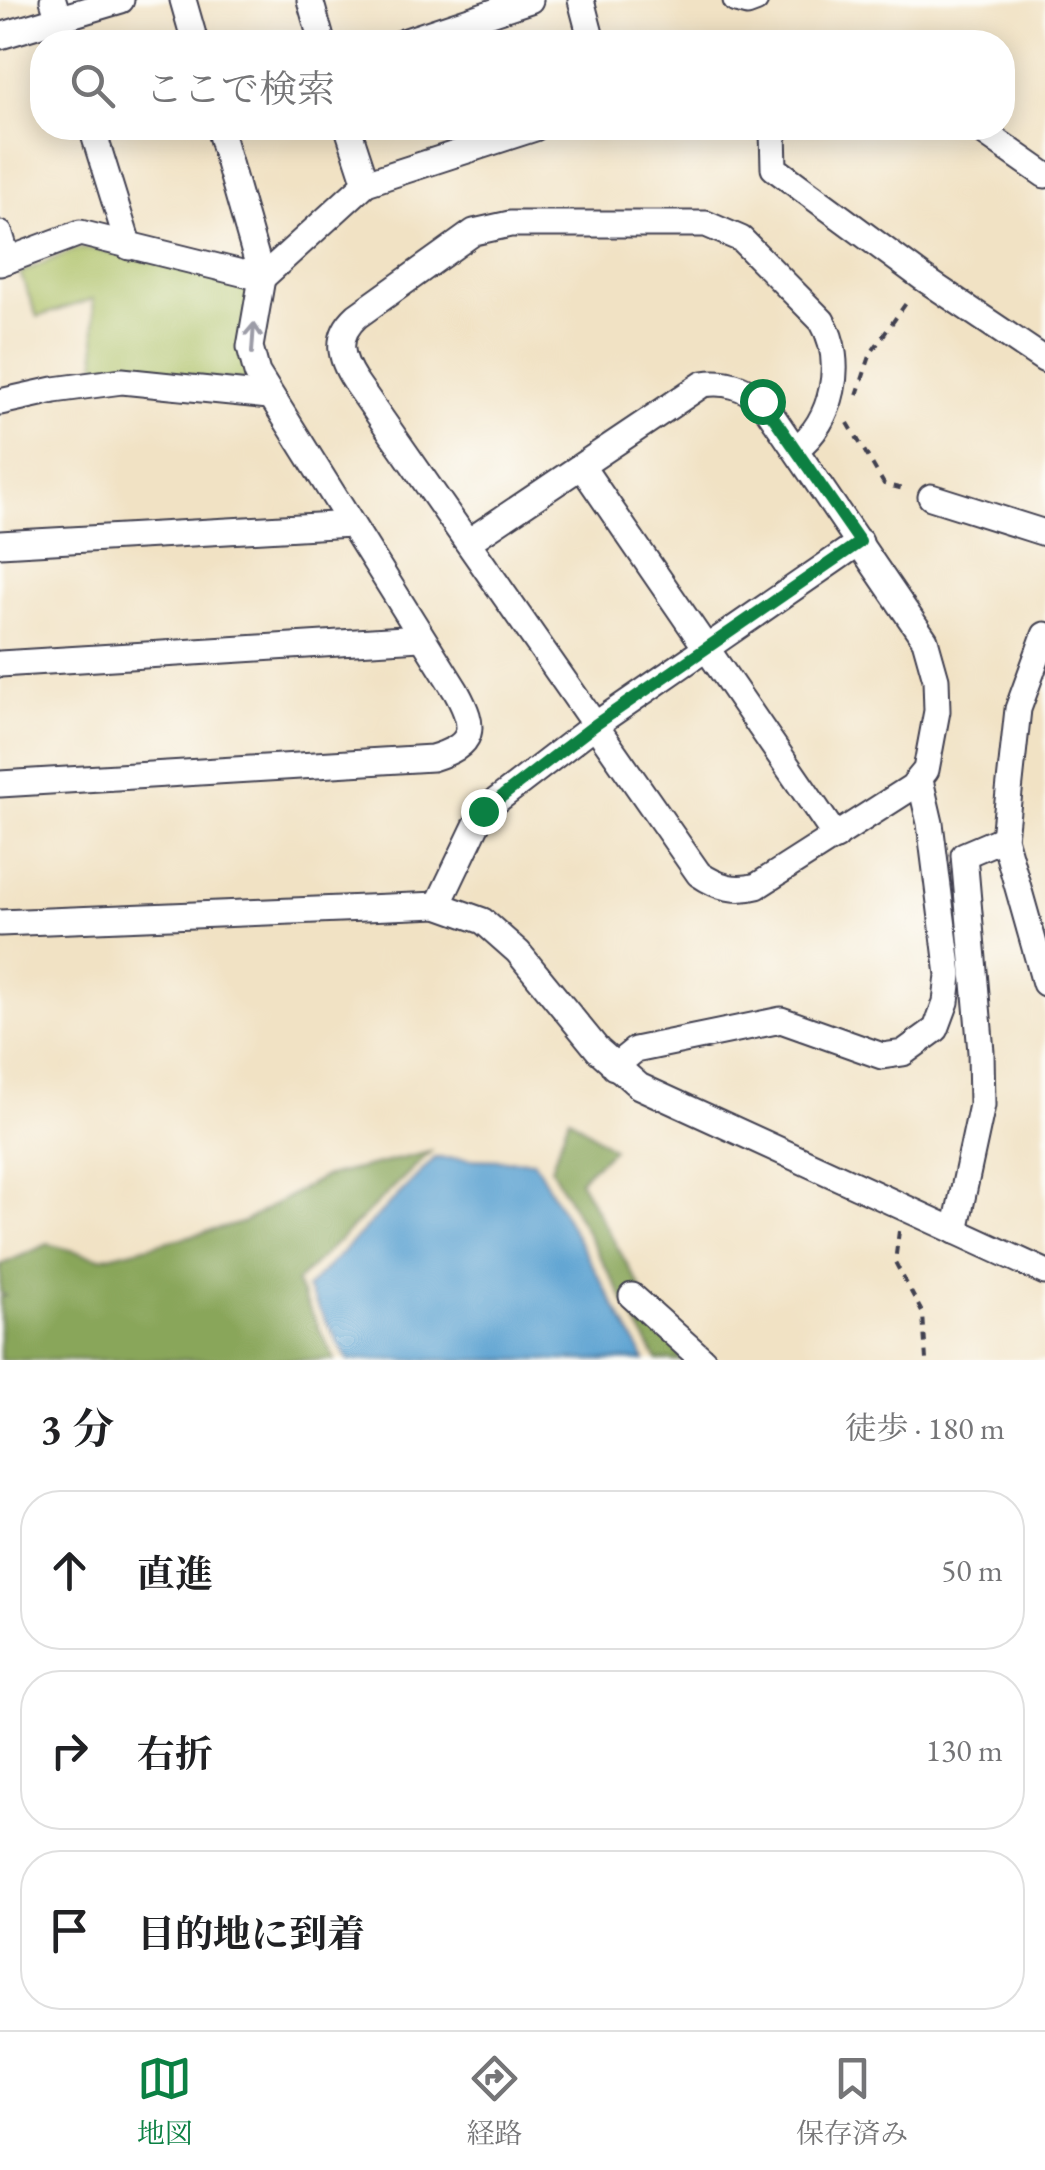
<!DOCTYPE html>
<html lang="ja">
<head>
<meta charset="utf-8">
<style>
	:root { --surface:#fff; --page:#f2f2f2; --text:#202124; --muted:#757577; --line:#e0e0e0; --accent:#0b8043 }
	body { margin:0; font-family:"EB Garamond","Noto Serif JP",serif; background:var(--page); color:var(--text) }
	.stop { position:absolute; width:30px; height:30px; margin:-22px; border:8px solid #0b8043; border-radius:50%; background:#fff }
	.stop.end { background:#0b8043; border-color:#fff; box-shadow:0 2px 10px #0008 }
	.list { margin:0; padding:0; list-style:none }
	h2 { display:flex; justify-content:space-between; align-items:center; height:130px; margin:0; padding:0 40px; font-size:42px }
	h2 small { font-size:32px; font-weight:400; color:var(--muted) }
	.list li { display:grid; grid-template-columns:65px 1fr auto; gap:30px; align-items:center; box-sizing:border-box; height:160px; margin:0 20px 20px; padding:0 20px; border:2px solid var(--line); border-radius:40px }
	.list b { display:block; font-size:38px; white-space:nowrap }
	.list em { font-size:32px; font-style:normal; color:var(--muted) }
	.icon { flex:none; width:55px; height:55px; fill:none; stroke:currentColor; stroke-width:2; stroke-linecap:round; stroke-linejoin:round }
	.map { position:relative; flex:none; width:1045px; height:1360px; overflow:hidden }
	.search { position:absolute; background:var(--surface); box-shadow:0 5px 25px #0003; left:30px; right:30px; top:30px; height:110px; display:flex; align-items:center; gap:25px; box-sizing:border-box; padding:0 35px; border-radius:40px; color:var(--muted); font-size:38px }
	.sheet { height:670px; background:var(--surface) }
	nav { display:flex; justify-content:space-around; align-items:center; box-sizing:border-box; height:140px; border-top:2px solid var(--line); background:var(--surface); font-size:28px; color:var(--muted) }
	nav a { display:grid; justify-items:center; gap:5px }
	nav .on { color:var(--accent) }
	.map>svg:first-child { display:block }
</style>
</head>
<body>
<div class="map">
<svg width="1045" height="1360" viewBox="0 0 1045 1360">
	<rect width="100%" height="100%" fill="#fdfcf7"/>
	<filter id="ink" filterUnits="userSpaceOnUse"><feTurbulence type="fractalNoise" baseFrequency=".01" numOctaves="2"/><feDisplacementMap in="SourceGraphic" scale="20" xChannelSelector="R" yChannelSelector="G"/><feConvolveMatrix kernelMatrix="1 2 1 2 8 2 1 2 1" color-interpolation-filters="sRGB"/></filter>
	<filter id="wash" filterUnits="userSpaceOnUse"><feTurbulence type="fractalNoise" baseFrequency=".0048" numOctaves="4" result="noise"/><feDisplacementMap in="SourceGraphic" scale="40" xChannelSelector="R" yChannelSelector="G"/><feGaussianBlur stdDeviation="2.25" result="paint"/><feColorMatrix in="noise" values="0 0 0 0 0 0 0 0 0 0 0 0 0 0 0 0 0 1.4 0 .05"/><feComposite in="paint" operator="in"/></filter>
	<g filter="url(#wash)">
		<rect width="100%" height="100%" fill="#f1e2c4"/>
		<polygon fill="#acc065" stroke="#677150" stroke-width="2.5" points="76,249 96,249 253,284 249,381 97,374 93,299 37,317 20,273"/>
		<g fill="#89a65a" stroke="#56644a" stroke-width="2.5">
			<polygon points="569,1117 613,1149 579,1180 682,1360 657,1360 551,1168"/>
			<polygon points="430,1152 296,1282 335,1360 0,1360 0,1297 5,1296 0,1292 0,1265 48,1244 101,1258 242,1223 323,1177"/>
		</g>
		<polygon fill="#5ba2d1" stroke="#3e6286" stroke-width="2.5" points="435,1158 534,1161 645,1360 348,1360 307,1288"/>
	</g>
	<g filter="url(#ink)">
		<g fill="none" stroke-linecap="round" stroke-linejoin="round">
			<g stroke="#413f50" stroke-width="29">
				<g id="minor">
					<polyline points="53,0 66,42"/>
					<polyline points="183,0 195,42"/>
					<polyline points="310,0 322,42"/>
					<polyline points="581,0 592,42"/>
					<polyline points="736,0 747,3 755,0"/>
					<polyline points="0,36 121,0"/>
					<polyline points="403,42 530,0"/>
					<polyline points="92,128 129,247"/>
					<polyline points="348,128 366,183"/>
					<polyline points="779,128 773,131 774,168 923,278 1045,360"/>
					<polyline points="978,128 1045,175"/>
					<polyline points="0,234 8,260"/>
					<polyline points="0,263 80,233 262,278"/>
					<polyline points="262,278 366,183 535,128"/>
					<polyline points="0,402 54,390 122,381 269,396"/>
					<polyline points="582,467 836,837"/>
					<polyline points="931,497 1045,533"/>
					<path d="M 468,542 L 703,384 C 726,380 744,387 762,401 L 925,640 L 936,679 L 937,711 L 926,770 L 912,787 L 757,886 C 735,892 718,887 699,874 L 355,381 C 340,358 334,337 357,316 L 474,232 L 510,224 L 706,224 L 741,239 L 822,321 C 846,362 833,421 796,449"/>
					<polyline points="0,544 351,524"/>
					<polyline points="1045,635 1018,709 1004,838 1045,983"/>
					<polyline points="0,664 420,638"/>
					<path d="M 0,784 L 432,758 C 475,745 477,729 456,691 L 257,373 L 250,347 L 262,278 L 219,128"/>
					<polyline points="438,905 483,811 595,725 860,542"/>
					<polyline points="0,923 438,905 483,921 518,952 598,1050 639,1086 1045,1272"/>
					<polyline points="614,1067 635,1050 781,1020 882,1056 903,1053 936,1029 946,1002 949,975 930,823 920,780"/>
					<polyline points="955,1231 982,1105 981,1052 964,855 1004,838"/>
					<polyline points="632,1296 703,1360"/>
				</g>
			</g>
			<g stroke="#413f50" stroke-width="4" stroke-dasharray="8 8" stroke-linecap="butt">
				<polyline points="857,395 871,353 909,299"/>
				<polyline points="848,423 884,484 907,490"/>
				<polyline points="899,1231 895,1262 923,1314 926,1360"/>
			</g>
			<use href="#minor" stroke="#fff" stroke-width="25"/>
		</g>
		<defs><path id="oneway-shaft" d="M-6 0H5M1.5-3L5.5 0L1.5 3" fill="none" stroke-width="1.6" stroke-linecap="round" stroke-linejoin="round" transform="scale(2.5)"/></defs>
		<use stroke="#9c9ca7" href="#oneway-shaft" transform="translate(253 338) rotate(-86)"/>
	</g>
	<g fill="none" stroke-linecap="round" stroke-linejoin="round" filter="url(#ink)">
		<polyline stroke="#0b8043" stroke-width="12" points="483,811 595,725 860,542 762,401"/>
	</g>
</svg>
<div class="stop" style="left:762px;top:401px"></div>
<div class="stop end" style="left:483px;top:811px"></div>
<div class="search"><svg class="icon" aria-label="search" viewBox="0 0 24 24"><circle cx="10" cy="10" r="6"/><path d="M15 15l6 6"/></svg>ここで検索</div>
</div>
<section class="sheet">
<h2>3 分<small>徒歩 · 180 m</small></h2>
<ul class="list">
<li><svg class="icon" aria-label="ahead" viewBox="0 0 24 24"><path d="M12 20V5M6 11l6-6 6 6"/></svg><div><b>直進</b></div><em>50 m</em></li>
<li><svg class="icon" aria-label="right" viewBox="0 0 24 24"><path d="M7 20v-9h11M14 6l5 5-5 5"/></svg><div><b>右折</b></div><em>130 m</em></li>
<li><svg class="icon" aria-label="arrive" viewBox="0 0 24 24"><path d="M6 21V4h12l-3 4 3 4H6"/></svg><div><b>目的地に到着</b></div></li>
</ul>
</section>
<nav>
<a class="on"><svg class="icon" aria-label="map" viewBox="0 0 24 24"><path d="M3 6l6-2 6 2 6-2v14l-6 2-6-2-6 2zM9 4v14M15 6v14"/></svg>地図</a>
<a><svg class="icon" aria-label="directions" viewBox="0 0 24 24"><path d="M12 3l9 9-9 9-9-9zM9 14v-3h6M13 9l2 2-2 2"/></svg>経路</a>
<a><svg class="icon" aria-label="saved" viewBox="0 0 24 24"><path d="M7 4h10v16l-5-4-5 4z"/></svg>保存済み</a>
</nav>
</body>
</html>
